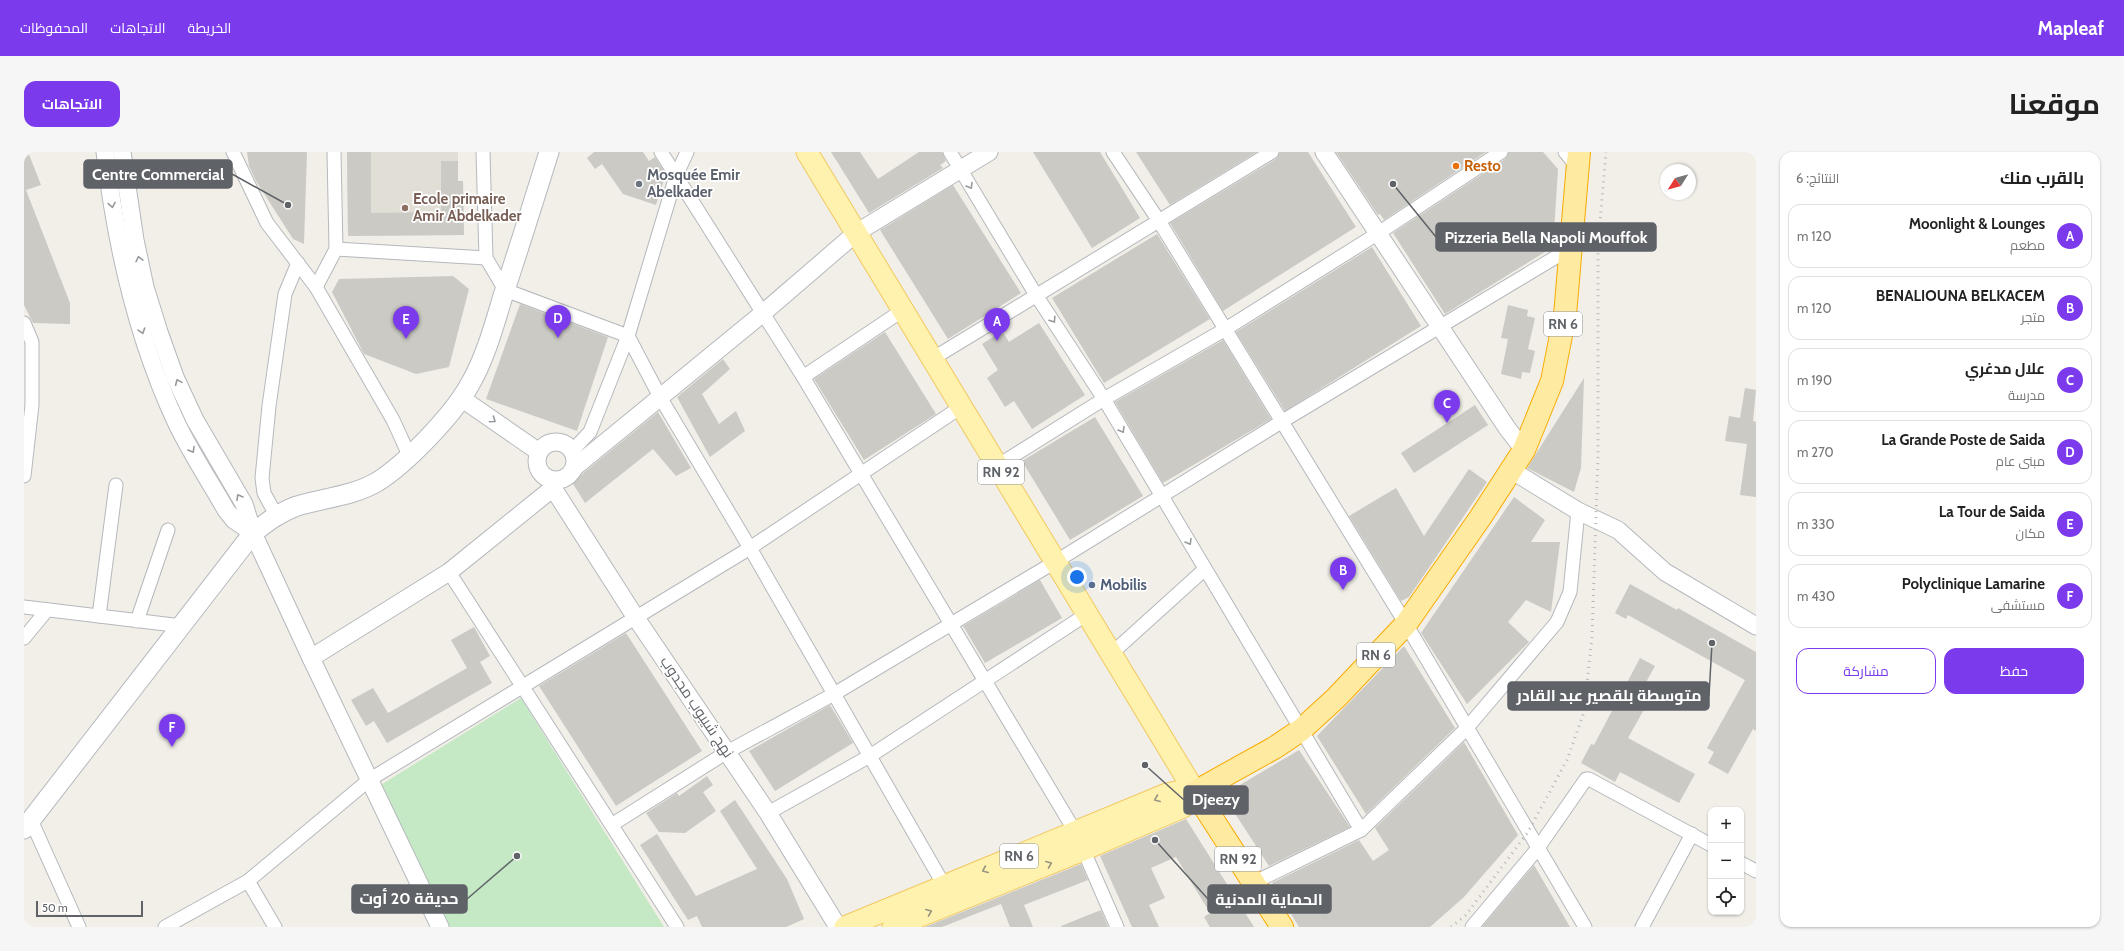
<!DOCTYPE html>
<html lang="ar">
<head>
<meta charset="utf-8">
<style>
	:root { --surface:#fff; --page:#f6f6f6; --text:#222; --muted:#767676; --line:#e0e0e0; --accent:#7c3aed }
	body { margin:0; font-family:Cabin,Cairo,sans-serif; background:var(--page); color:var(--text); direction:rtl }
	.controls { position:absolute; right:12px; bottom:12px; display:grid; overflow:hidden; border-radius:8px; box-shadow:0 1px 3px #0004 }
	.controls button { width:36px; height:36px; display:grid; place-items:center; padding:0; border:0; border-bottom:1px solid var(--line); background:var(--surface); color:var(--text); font:20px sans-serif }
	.compass { position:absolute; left:1636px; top:12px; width:36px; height:36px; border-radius:50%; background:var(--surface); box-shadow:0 1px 3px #0004; rotate:233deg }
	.scale { position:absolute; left:12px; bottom:10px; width:107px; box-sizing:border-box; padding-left:4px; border:2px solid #5f6368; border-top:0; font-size:11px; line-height:14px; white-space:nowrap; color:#5f6368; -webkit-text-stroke:3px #fff; paint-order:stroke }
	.you { position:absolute; left:1053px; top:425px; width:14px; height:14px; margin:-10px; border:3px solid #fff; border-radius:50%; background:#1a73e8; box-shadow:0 0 0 6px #1a73e833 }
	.badge { display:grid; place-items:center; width:26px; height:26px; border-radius:50%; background:var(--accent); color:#fff; font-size:13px; font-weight:700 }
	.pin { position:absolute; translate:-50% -33px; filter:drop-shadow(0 1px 2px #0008) }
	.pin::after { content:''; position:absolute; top:21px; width:14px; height:12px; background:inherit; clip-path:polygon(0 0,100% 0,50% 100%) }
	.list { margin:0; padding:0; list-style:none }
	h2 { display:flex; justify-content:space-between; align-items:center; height:52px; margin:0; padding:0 16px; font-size:17px }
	h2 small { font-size:13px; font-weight:400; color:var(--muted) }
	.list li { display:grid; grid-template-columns:26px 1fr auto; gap:12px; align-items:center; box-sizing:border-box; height:64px; margin:0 8px 8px; padding:0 8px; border:1px solid var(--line); border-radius:12px }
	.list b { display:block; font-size:15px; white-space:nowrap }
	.list p { margin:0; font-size:13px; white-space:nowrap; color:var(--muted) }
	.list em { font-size:13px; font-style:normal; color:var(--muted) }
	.actions { display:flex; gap:8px; padding:12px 16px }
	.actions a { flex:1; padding:9px 0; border:1px solid var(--accent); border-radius:12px; text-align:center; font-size:14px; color:var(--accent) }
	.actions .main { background:var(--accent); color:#fff }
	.icon { flex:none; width:22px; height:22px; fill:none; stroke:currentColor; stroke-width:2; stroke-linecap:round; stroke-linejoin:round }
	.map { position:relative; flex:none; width:1732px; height:775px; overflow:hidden; direction:ltr; border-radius:12px }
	header { display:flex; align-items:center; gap:24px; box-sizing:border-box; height:56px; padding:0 20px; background:var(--accent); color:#fff }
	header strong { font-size:19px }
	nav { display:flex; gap:22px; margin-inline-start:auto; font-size:14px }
	.intro { display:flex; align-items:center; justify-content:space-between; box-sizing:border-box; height:96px; padding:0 24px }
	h1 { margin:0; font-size:28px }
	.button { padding:10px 18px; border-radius:12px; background:var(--accent); color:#fff; font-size:14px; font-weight:700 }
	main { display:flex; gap:24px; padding:0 24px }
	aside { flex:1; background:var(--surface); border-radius:12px; box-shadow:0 1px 3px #0004 }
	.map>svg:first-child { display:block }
</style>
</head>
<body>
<header>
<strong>Mapleaf</strong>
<nav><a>الخريطة</a><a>الاتجاهات</a><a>المحفوظات</a></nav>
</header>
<div class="intro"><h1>موقعنا</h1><a class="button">الاتجاهات</a></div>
<main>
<aside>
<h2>بالقرب منك<small>النتائج: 6</small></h2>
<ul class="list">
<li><span class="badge">A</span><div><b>Moonlight &amp; Lounges</b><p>مطعم</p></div><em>120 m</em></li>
<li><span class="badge">B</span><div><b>BENALIOUNA BELKACEM</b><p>متجر</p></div><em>120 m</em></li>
<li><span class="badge">C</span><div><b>علال مدغري</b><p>مدرسة</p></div><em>190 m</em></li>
<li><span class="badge">D</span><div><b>La Grande Poste de Saida</b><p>مبنى عام</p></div><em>270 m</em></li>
<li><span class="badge">E</span><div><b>La Tour de Saida</b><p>مكان</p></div><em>330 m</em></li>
<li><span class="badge">F</span><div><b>Polyclinique Lamarine</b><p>مستشفى</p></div><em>430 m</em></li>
</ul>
<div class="actions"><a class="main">حفظ</a><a>مشاركة</a></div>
</aside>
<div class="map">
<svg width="1732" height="775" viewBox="0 0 1732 775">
	<rect width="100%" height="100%" fill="#f1efe8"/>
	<polygon fill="#e1ded6" points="323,0 434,0 434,29 439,29 440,83 324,84"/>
	<polygon fill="#c5e8c5" points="497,546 640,775 425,775 355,634"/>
	<g fill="#cccac5">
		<polygon points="0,0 4,0 17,33 2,38 46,151 46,172 9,171 0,153"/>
		<polygon points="223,0 283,0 280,92 269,87 232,29 225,14"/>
		<polygon points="323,0 347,0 347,61 417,60 417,9 434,9 434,29 439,29 440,83 324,84"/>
		<polygon points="570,0 619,0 625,9 631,5 642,22 632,53 599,42 578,12 571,17 563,6"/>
		<polygon points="807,0 836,0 854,27 895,0 918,0 922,9 916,13 919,16 845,61"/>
		<polygon points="1009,0 1076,0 1116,66 1068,96"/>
		<polygon points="1112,0 1233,0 1146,53"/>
		<polygon points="1256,0 1284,0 1332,75 1199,159 1146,71 1252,7"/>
		<polygon points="1312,0 1462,0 1360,68 1356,62 1354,63"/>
		<polygon points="1485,0 1519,0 1534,17 1529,95 1421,162 1369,81 1481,7"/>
		<polygon points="929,33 997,141 924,187 856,78"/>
		<polygon points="1133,82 1186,167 1080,231 1028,146"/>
		<polygon points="1348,95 1397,174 1261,259 1212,180"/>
		<polygon points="429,124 445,137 425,215 392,222 340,202 308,140 315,127"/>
		<polygon points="496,152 584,185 553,279 462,247"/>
		<polygon points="1484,153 1504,158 1503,164 1511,166 1504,197 1511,199 1506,221 1498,220 1497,227 1477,222 1484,187 1477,186"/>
		<polygon points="1015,171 1061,243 1008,277 990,249 981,255 963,226 974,218 958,192 978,179 985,190"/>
		<polygon points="861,180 912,262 840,308 790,227"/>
		<polygon points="1199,188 1247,267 1139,331 1091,250"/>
		<polygon points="699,207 706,217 678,242 695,272 712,259 721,279 686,305 653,245"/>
		<polygon points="1560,226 1557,316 1550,340 1503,316"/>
		<polygon points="1721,236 1732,238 1729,269 1732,270 1732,345 1716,343 1723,292 1701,289 1705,264 1716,266"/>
		<polygon points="1451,253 1464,273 1390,321 1377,301"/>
		<polygon points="634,260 667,316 652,324 629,297 561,351 546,327 557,323"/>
		<polygon points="1071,265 1119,344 1046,388 998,309"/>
		<polygon points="1445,317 1463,330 1385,445 1377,449 1325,364 1372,336 1400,384"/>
		<polygon points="1490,345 1521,368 1507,390 1536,390 1527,460 1502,448 1484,470 1505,490 1443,552 1397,481"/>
		<polygon points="1016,428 1038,466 961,511 939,474"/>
		<polygon points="1606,432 1653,458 1654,456 1732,500 1732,579 1729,577 1704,622 1684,611 1690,600 1683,596 1721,528 1604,463 1602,467 1591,461"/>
		<polygon points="450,475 466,504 456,510 468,531 363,591 350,569 342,574 327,548 349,536 364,561 443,516 427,488"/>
		<polygon points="602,481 678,599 592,654 515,534"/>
		<polygon points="1380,494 1431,576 1342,662 1293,584"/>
		<polygon points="1616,506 1631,514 1621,532 1631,538 1604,586 1671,622 1655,651 1596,620 1591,630 1557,611 1567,592 1570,593"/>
		<polygon points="806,553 829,591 751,639 725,599"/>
		<polygon points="1440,590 1494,683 1440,745 1406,775 1275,775 1248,731 1335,688 1349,709 1365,698 1351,676"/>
		<polygon points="1275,598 1326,675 1245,714 1199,643"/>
		<polygon points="683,624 689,633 679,640 692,659 661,681 635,680 622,661 653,641 655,644"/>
		<polygon points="711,648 763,727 780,767 762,775 678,775 673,764 664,768 616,693 633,682 672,744 733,717 696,659"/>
		<polygon points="1162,667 1230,775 1186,775 1180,765 1186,761 1152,705 1127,716 1141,746 1125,753 1135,775 1108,775 1076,704"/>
		<polygon points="1057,712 1064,728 1000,753 1009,775 986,775 977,752 918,775 901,775"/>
		<polygon points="1510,713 1546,775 1458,775"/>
		<polygon points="1077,758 1084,775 1037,775 1037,774"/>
	</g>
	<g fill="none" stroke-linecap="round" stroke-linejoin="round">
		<g stroke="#b5b8bc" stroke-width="15">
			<g id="minor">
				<polyline points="209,0 243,71 292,135 369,268 385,303"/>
				<polyline points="459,0 462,106 481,138 604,184 636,245 726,396 924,740"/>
				<polyline points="637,0 778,223 1052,681 1093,775"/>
				<polyline points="926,0 1012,143 1080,247 1337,678"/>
				<polyline points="1089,0 1135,69 1382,472 1561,775"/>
				<polyline points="1541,0 1554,16"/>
				<polyline points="312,97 462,106"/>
				<polyline points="292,135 312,97 310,0"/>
				<polyline points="0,171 8,190 8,253 0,324"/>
				<polyline points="908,207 1248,0"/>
				<polyline points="779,225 879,158"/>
				<polyline points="548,299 566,280 604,184 652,24 663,0"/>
				<polyline points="973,314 1080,247 1200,178 1353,82 1477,0"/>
				<polyline points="252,363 240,341 238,326 245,254 261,142 274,111"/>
				<polyline points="425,420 653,775"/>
				<polyline points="0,455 158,474"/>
				<polyline points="75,464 92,333"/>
				<polyline points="113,469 144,378"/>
				<polyline points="0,486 23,458"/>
				<polyline points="1087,502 1181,417"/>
				<polyline points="744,661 846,604 1063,462"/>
				<polyline points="7,668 55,775"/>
				<polyline points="589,672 703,600 810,542 1031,410 1257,270 1547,96"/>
				<polyline points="1717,711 1732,719"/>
				<polyline points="224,729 251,775"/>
				<polyline points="1229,731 1337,678 1442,577 1533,470 1546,440 1554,359"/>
				<polyline points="141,775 224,729 345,628 726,396 937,255"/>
				<polyline points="1448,775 1514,696 1562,627 1565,627 1687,693"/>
				<polyline points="1618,775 1668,682"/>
			</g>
		</g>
		<g stroke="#b5b8bc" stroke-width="19">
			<g id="tertiary">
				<path d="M 81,0 C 92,93 113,187 153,272 C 167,301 186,330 202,358 L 210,368 L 229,381"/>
				<polyline points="98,0 111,88 121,135 135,180 151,225 171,268 220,352 229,381 287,506 416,775"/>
				<polyline points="1300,0 1483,276 1500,298"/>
				<polyline points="437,246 515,300"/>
				<circle cx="532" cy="309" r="19"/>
				<polyline points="551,315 739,161 832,81 965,0"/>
				<polyline points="1487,318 1554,359 1594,378 1641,420 1732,474"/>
				<polyline points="287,506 425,420 529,336 612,466 744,661 814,775"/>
			</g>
		</g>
		<g stroke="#b6babf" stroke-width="21">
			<path id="secondary" d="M 0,677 L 229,381 C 243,370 256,360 273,354 C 299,346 329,344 353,330 C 382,312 428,264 445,234 C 461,207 470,174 479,144 C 495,96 510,48 525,0"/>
		</g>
		<g stroke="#f2c960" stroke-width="23">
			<g id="primary">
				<polyline points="783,0 1171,640"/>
				<polyline points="821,775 1143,642 1157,639 1171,640"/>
				<polyline points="869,775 1059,698 1159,655 1171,640"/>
			</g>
		</g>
		<g stroke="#f9ab00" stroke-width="24">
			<polyline id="trunk" points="1258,775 1171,640 1250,596 1277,578 1312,546 1382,472 1456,366 1500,298 1528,229 1541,163 1555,0"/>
		</g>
		<use href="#minor" stroke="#fff" stroke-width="13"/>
		<use href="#tertiary" stroke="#fff" stroke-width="17"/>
		<use href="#secondary" stroke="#fff" stroke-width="19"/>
		<use href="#primary" stroke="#fff2af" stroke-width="21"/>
		<use href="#trunk" stroke="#feeaa1" stroke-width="22"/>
		<polyline stroke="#b6b7b8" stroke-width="3" stroke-dasharray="1 5" stroke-linecap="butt" points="1427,775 1442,763 1504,680 1543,608 1560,560 1568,485 1574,304 1574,94 1582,0"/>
	</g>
	<defs><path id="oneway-chevron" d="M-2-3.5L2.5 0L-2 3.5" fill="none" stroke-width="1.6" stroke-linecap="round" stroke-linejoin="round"/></defs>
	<g stroke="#979a9d">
		<use href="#oneway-chevron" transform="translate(946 34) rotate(59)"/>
		<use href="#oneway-chevron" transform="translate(88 53) rotate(80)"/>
		<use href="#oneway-chevron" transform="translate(115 107) rotate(-103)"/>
		<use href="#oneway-chevron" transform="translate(1029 168) rotate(57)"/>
		<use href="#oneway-chevron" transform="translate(118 179) rotate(73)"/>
		<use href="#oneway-chevron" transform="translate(154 230) rotate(-114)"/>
		<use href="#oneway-chevron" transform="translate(469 268) rotate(35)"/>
		<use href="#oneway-chevron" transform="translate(1098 278) rotate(59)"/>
		<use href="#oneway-chevron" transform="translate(168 298) rotate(60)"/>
		<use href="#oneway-chevron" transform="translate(215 345) rotate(-120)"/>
		<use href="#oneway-chevron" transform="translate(1165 390) rotate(59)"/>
	</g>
	<g stroke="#979581">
		<use href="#oneway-chevron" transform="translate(1133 647) rotate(157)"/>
		<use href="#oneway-chevron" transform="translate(1025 712) rotate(-22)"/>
		<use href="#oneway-chevron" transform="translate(961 718) rotate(157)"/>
		<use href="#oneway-chevron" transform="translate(905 760) rotate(-22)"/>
	</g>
	<circle fill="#e8710a" stroke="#fff" stroke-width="1.5" cx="1432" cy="14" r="4"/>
	<circle fill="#6b7280" stroke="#fff" stroke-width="1.5" cx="615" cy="32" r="4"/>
	<circle fill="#8d6e63" stroke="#fff" stroke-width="1.5" cx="381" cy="56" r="4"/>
	<circle fill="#5c6f8a" stroke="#fff" stroke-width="1.5" cx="1068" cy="433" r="4"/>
	<g text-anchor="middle" stroke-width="3.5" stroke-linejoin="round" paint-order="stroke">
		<g fill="#fff" stroke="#8f9295" stroke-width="1">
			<rect x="1520" y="160" width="38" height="24" rx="3"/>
			<rect x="954" y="308" width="46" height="24" rx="3"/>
			<rect x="1333" y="491" width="38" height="24" rx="3"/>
			<rect x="976" y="692" width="38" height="24" rx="3"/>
			<rect x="1191" y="695" width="46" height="24" rx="3"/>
		</g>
		<g font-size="14" font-weight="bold" fill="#5f6368">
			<text x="1539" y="177">RN 6</text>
			<text x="977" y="325">RN 92</text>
			<text x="1352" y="508">RN 6</text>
			<text x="995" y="709">RN 6</text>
			<text x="1214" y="712">RN 92</text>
		</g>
		<g font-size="15" font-weight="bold" fill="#c56008" stroke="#fff" text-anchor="start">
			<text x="1440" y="19">Resto</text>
		</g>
		<g font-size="15" font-weight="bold" fill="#5b616d" stroke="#fff" text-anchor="start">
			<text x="623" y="28">Mosquée Emir<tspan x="623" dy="17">Abelkader</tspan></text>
		</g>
		<g font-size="15" font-weight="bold" fill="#785e54" stroke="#fff" text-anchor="start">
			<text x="389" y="52">Ecole primaire<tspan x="389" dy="17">Amir Abdelkader</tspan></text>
		</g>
		<g font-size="15" font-weight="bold" fill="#4e5e75" stroke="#fff" text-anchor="start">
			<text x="1076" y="438">Mobilis</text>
		</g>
		<g font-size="15" fill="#5f6368" stroke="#fff">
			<text transform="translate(673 555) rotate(56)" y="5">نهج شيبوب مجدوب</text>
		</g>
	</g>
	<path fill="none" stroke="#5f6368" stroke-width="1.5" d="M264 53L208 22M1369 32L1412 85M1688 491L1685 544M1121 613L1160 648M493 704L443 747M1131 688L1184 747"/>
	<g fill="#5f6368" stroke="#fff" stroke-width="1.5">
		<circle cx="264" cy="53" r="4"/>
		<circle cx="1369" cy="32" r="4"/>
		<circle cx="1688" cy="491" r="4"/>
		<circle cx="1121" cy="613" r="4"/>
		<circle cx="493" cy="704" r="4"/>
		<circle cx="1131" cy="688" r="4"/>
	</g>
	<g fill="#5f6368" stroke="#5f6368" stroke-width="1.5">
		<rect x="60" y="8" width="148" height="28" rx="4"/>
		<rect x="1412" y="71" width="220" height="28" rx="4"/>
		<rect x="1484" y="530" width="201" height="28" rx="4"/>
		<rect x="1160" y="634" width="64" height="28" rx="4"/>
		<rect x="328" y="733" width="115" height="28" rx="4"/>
		<rect x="1184" y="733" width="123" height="28" rx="4"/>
	</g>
	<g font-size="16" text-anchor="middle" font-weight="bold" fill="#fff">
		<text x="134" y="28">Centre Commercial</text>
		<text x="1522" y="91">Pizzeria Bella Napoli Mouffok</text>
		<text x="1585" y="549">متوسطة بلقصير عبد القادر</text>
		<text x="1192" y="653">Djeezy</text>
		<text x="385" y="752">حديقة 20 أوت</text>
		<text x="1245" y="753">الحماية المدنية</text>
	</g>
</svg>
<div class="controls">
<button>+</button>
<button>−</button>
<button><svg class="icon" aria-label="locate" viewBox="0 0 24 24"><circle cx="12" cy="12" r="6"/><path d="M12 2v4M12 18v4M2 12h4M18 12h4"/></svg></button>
</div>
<svg class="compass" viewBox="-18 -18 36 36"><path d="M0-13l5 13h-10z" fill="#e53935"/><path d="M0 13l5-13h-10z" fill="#767676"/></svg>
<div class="scale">50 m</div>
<div class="you"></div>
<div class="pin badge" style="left:973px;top:189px">A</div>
<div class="pin badge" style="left:1319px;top:438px">B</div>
<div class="pin badge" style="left:1423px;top:271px">C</div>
<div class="pin badge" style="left:534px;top:186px">D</div>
<div class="pin badge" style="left:382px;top:187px">E</div>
<div class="pin badge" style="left:148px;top:595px">F</div>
</div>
</main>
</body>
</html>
